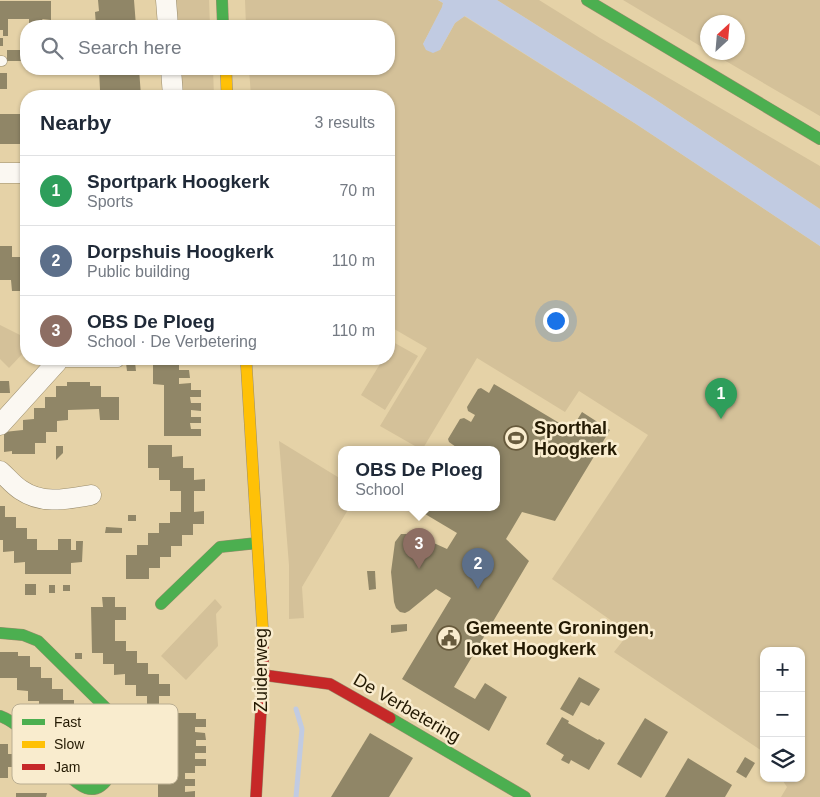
<!DOCTYPE html>
<html lang="en">
<head>
<meta charset="utf-8">
<style>
	:root { --surface:#fff; --page:#f2f2f3; --text:#1f2937; --muted:#747a83; --line:#e0e1e3; --accent:#b45309 }
	body { margin:0; font-family:Arial,sans-serif; background:var(--page); color:var(--text) }
	.controls { position:absolute; right:15px; bottom:15px; display:grid; overflow:hidden; border-radius:10px; box-shadow:0 1px 4px #0004 }
	.controls button { width:45px; height:45px; display:grid; place-items:center; padding:0; border:0; border-bottom:1px solid var(--line); background:var(--surface); color:var(--text); font:25px sans-serif }
	.compass { position:absolute; left:700px; top:15px; width:45px; height:45px; border-radius:50%; background:var(--surface); box-shadow:0 1px 4px #0004; rotate:26deg }
	.you { position:absolute; left:555px; top:320px; width:18px; height:18px; margin:-12px; border:4px solid #fff; border-radius:50%; background:#1a73e8; box-shadow:0 0 0 8px #1a73e833 }
	.badge { display:grid; place-items:center; width:32px; height:32px; border-radius:50%; background:var(--accent); color:#fff; font-size:16px; font-weight:700 }
	.pin { position:absolute; translate:-50% -41px; filter:drop-shadow(0 1px 2px #0008) }
	.pin::after { content:''; position:absolute; top:26px; width:18px; height:15px; background:inherit; clip-path:polygon(0 0,100% 0,50% 100%) }
	.popup { position:absolute; left:338px; top:446px; width:162px; height:65px; box-sizing:border-box; display:grid; place-content:center; border-radius:10px; background:var(--surface); filter:drop-shadow(0 1px 4px #0005); font-size:16px; white-space:nowrap; color:var(--muted) }
	.popup b { font-size:19px; color:var(--text) }
	.popup::after { content:''; position:absolute; left:50%; top:100%; margin-left:-10px; border:10px solid transparent; border-top-color:var(--surface) }
	.list { margin:0; padding:0; list-style:none }
	h2 { display:flex; justify-content:space-between; align-items:center; height:65px; margin:0; padding:0 20px; font-size:21px }
	h2 small { font-size:16px; font-weight:400; color:var(--muted) }
	.list li { display:grid; grid-template-columns:32px 1fr auto; gap:15px; align-items:center; box-sizing:border-box; height:70px; padding:0 20px; border-top:1px solid var(--line) }
	.list b { display:block; font-size:19px; white-space:nowrap }
	.list p { margin:0; font-size:16px; white-space:nowrap; color:var(--muted) }
	.list em { font-size:16px; font-style:normal; color:var(--muted) }
	.icon { flex:none; width:28px; height:28px; fill:none; stroke:currentColor; stroke-width:2; stroke-linecap:round; stroke-linejoin:round }
	.map { position:relative; flex:none; width:820px; height:797px; overflow:hidden }
	.search { position:absolute; background:var(--surface); box-shadow:0 1px 4px #0004; left:20px; top:20px; width:375px; height:55px; display:flex; align-items:center; gap:12px; box-sizing:border-box; padding:0 18px; border-radius:20px; color:var(--muted); font-size:19px }
	.panel { position:absolute; background:var(--surface); box-shadow:0 1px 4px #0004; left:20px; top:90px; width:375px; height:275px; border-radius:20px }
	.map>svg:first-child { display:block }
</style>
</head>
<body>
<div class="map">
<svg width="820" height="797" viewBox="0 0 820 797">
	<rect width="100%" height="100%" fill="#e5d2a7"/>
	<g fill="#d4c199">
		<polygon points="172,0 209,0 210,26 173,26"/>
		<polygon points="245,0 438,0 443,3 442,8 423,44 440,50 455,23 464,16 636,124 820,246 820,797 781,797 787,787 781,778 801,778 801,651 764,651 764,754 762,751 614,652 629,633 552,579 648,435 579,391 565,412 477,358 422,450 380,426 427,348 389,326 389,96 251,96 249,69 389,69 389,26 246,26"/>
		<polygon points="497,0 539,0 600,38 820,166 820,209 653,98"/>
		<polygon points="623,0 820,0 820,116 712,53 738,52 738,22 708,22 707,50"/>
		<polygon points="176,69 213,69 214,96 178,96"/>
		<polygon points="0,325 26,338 26,350 9,368 0,359"/>
		<polygon points="393,342 418,356 385,410 361,395 383,359 389,359 389,349"/>
		<polygon points="279,441 341,479 342,508 349,508 302,587 304,618 289,619 289,565"/>
		<polygon points="215,599 222,607 216,614 218,646 186,680 161,656"/>
	</g>
	<polygon fill="#c1cbe2" points="438,0 497,0 653,98 820,209 820,246 636,124 465,16 455,23 440,50 433,53 426,50 423,44 442,7 443,3"/>
	<g fill="none" stroke-linecap="round" stroke-linejoin="round">
		<polyline stroke="#c1cbe2" stroke-width="5" points="296,709 302,729 296,797"/>
	</g>
	<g fill="#908667">
		<polygon points="98,0 134,0 136,26 96,26 95,12 99,11"/>
		<polygon points="0,1 51,1 51,20 42,19 47,26 29,26 29,19 8,19 8,36 3,36 3,30 0,30"/>
		<rect x="0" y="38" width="3" height="8"/>
		<rect x="7" y="50" width="14" height="11"/>
		<polygon points="99,69 139,69 141,96 95,96 94,90 100,90"/>
		<rect x="0" y="73" width="7" height="16"/>
		<rect x="0" y="114" width="22" height="30"/>
		<polygon points="0,246 12,246 12,257 23,257 23,268 26,268 26,303 23,303 23,291 12,291 11,280 0,280"/>
		<polygon points="153,359 190,359 190,364 179,364 179,370 189,370 190,378 179,378 179,384 191,383 191,390 201,390 201,397 190,397 191,403 201,403 201,411 191,410 191,417 201,417 201,423 190,423 191,429 201,429 201,436 164,436 164,385 153,384"/>
		<polygon points="135,362 136,371 127,371 126,363"/>
		<polygon points="0,381 9,381 10,393 0,393"/>
		<polygon points="67,382 90,382 90,386 101,386 101,397 119,397 119,420 100,420 99,409 68,410 68,420 57,421 57,432 46,432 46,443 35,443 35,454 12,454 12,451 4,452 4,432 23,430 23,420 34,419 34,408 45,408 45,397 56,397 56,386 67,386"/>
		<polygon points="494,384 571,430 582,412 610,430 555,521 522,512 506,539 529,561 454,687 475,699 485,683 507,697 489,731 402,679 451,598 436,589 409,611 405,613 400,612 396,608 394,602 391,572 395,542 401,534 408,534 425,539 447,549 457,533 415,508 496,508 496,450 454,450 456,447 449,442 448,439 460,419 464,418 471,422 475,415 468,411 467,407 478,389 481,388 489,393"/>
		<polygon points="148,445 172,445 172,457 183,456 183,468 194,468 194,480 205,479 205,491 194,491 194,512 204,511 204,524 193,524 193,535 182,535 182,546 171,546 171,557 160,557 160,568 149,568 149,579 126,579 126,555 137,555 137,545 148,545 148,533 159,533 159,523 170,523 170,512 181,512 181,491 170,491 170,480 159,480 159,468 148,468"/>
		<polygon points="56,446 63,446 63,453 56,460"/>
		<polygon points="0,506 5,506 5,517 16,517 16,528 27,528 27,539 37,539 37,550 58,550 58,539 71,539 71,550 76,550 76,541 83,541 82,562 71,563 71,574 25,574 25,562 14,563 14,551 3,552 3,540 0,540"/>
		<rect x="128" y="515" width="8" height="6"/>
		<polygon points="106,527 122,528 122,533 105,533"/>
		<polygon points="367,571 375,571 376,589 369,590"/>
		<rect x="25" y="584" width="11" height="11"/>
		<rect x="49" y="585" width="6" height="8"/>
		<rect x="63" y="585" width="7" height="6"/>
		<polygon points="102,597 115,597 115,607 126,607 126,620 115,620 115,641 126,641 126,651 137,651 137,663 148,663 148,674 159,674 159,684 170,684 170,696 159,696 159,707 147,707 147,696 136,696 136,685 125,685 125,674 114,675 114,664 103,664 103,653 92,653 91,607 103,607"/>
		<polygon points="407,624 407,631 391,633 391,625"/>
		<polygon points="0,652 18,652 18,656 30,656 30,667 41,667 41,678 52,678 52,689 63,689 63,700 74,700 74,724 50,723 50,712 39,712 39,701 28,701 28,691 17,690 17,678 0,678"/>
		<rect x="75" y="653" width="7" height="6"/>
		<polygon points="579,677 600,689 589,706 581,702 573,716 560,709"/>
		<rect x="82" y="709" width="9" height="8"/>
		<polygon points="170,713 196,713 196,719 206,719 206,727 195,727 195,732 205,733 206,740 196,740 196,746 206,746 206,753 195,753 195,759 206,759 206,766 195,766 195,773 185,773 185,779 195,779 195,786 185,786 185,792 195,791 195,797 158,797 158,766 170,766"/>
		<polygon points="562,717 569,721 568,723 598,740 599,739 605,743 589,770 571,760 569,764 561,760 564,755 546,744"/>
		<polygon points="645,718 668,732 641,778 617,764"/>
		<rect x="140" y="720" width="7" height="6"/>
		<rect x="45" y="730" width="5" height="7"/>
		<polygon points="370,733 413,758 389,797 331,797"/>
		<polygon points="148,740 148,751 138,751 138,741"/>
		<polygon points="0,744 8,744 8,754 18,754 19,767 8,767 8,778 0,778"/>
		<polygon points="137,757 150,757 149,767 137,766"/>
		<polygon points="745,757 755,763 746,778 736,772"/>
		<polygon points="688,758 732,785 725,797 665,797"/>
		<rect x="139" y="767" width="7" height="8"/>
		<polygon points="16,793 47,793 46,797 16,797"/>
	</g>
	<g fill="none" stroke-linecap="round" stroke-linejoin="round">
		<g stroke="#998c6d" stroke-width="11">
			<g id="lane">
				<polyline points="0,61 2,61"/>
				<polyline points="57,362 118,362 119,359"/>
			</g>
		</g>
		<g stroke="#998c6d" stroke-width="21">
			<g id="street">
				<polyline points="166,0 168,26"/>
				<polyline points="171,69 173,96"/>
				<polyline points="0,173 26,173"/>
				<polyline points="0,425 57,362"/>
				<path d="M 0,471 C 7,477 13,485 21,490 C 43,505 67,499 91,495"/>
			</g>
		</g>
		<g stroke="#998c6d" stroke-width="12">
			<g id="fast">
				<polyline points="222,0 223,26"/>
				<polyline points="587,0 820,139"/>
				<polyline points="161,604 220,547 257,543"/>
				<path d="M 0,633 L 23,635 L 38,641 L 109,711 L 110,774 C 106,784 97,792 86,788 C 80,786 75,781 70,777 C 49,760 25,725 0,716"/>
				<polyline points="390,718 525,797"/>
			</g>
		</g>
		<g stroke="#998c6d" stroke-width="12">
			<g id="slow">
				<polyline points="226,69 227,96"/>
				<polyline points="246,359 263,635"/>
			</g>
		</g>
		<g stroke="#998c6d" stroke-width="12">
			<g id="jam">
				<polyline points="263,675 330,684 390,718"/>
				<polyline points="256,797 263,675 263,635"/>
			</g>
		</g>
		<use href="#lane" stroke="#fbf8f2" stroke-width="10"/>
		<use href="#street" stroke="#fbf8f2" stroke-width="20"/>
		<use href="#fast" stroke="#4caf50" stroke-width="11"/>
		<use href="#slow" stroke="#ffc107" stroke-width="11"/>
		<use href="#jam" stroke="#c62828" stroke-width="11"/>
	</g>
	<defs>
		<g id="stadium-ring" transform="scale(1.25)"><circle r="9.5" fill="#f9ecce" stroke="#675a3c" stroke-width="1.5"/><path d="M0-5a6.5 5 0 1 0 0 10a6.5 5 0 1 0 0-10ZM-3.5-1.8h7v3.6h-7Z" fill="#675a3c"/></g>
		<g id="civic-ring" transform="scale(1.25)"><circle r="9.5" fill="#f9ecce" stroke="#675a3c" stroke-width="1.5"/><path d="M-.6-6.5H3V-4.5H.6V-3L4-1V1h2V6H-6V1h2V-1L-.6-3ZM-1.2 2.5V6h2.4V2.5Z" fill="#675a3c"/></g>
	</defs>
	<g fill-rule="evenodd">
		<use href="#stadium-ring" x="516" y="438"/>
		<use href="#civic-ring" x="449" y="638"/>
	</g>
	<g text-anchor="middle" stroke-width="5" stroke-linejoin="round" paint-order="stroke">
		<g font-size="18" font-weight="bold" fill="#231902" stroke="#f9ecce" text-anchor="start">
			<text x="534" y="434">Sporthal<tspan x="534" dy="21">Hoogkerk</tspan></text>
			<text x="466" y="634">Gemeente Groningen,<tspan x="466" dy="21">loket Hoogkerk</tspan></text>
		</g>
		<g font-size="18" fill="#231902" stroke="#f9ecce">
			<text transform="translate(261 670) rotate(-90)" y="6">Zuiderweg</text>
			<text transform="translate(407 708) rotate(30)" y="6">De Verbetering</text>
		</g>
	</g>
	<rect x="12" y="704" width="166" height="80" rx="8" fill="#f9ecce" stroke="#b9ad91" stroke-width="1"/>
	<rect x="22" y="719" width="23" height="6" fill="#4caf50"/>
	<rect x="22" y="741" width="23" height="7" fill="#ffc107"/>
	<rect x="22" y="764" width="23" height="6" fill="#c62828"/>
	<g font-size="14" fill="#231902">
		<text x="54" y="727">Fast</text>
		<text x="54" y="749">Slow</text>
		<text x="54" y="772">Jam</text>
	</g>
</svg>
<div class="controls">
<button>+</button>
<button>−</button>
<button><svg class="icon" aria-label="layers" viewBox="0 0 24 24"><path d="M12 4l9 5-9 5-9-5zM3 14l9 5 9-5"/></svg></button>
</div>
<svg class="compass" viewBox="-18 -18 36 36"><path d="M0-13l5 13h-10z" fill="#e53935"/><path d="M0 13l5-13h-10z" fill="#747a83"/></svg>
<div class="you"></div>
<div class="pin badge" style="left:721px;top:419px;background:#2e9e5b">1</div>
<div class="pin badge" style="left:478px;top:589px;background:#5c6f8a">2</div>
<div class="pin badge" style="left:419px;top:569px;background:#8d6e63">3</div>
<div class="popup"><b>OBS De Ploeg</b>School</div>
<div class="search"><svg class="icon" aria-label="search" viewBox="0 0 24 24"><circle cx="10" cy="10" r="6"/><path d="M15 15l6 6"/></svg>Search here</div>
<section class="panel">
<h2>Nearby<small>3 results</small></h2>
<ul class="list">
<li><span class="badge" style="background:#2e9e5b">1</span><div><b>Sportpark Hoogkerk</b><p>Sports</p></div><em>70 m</em></li>
<li><span class="badge" style="background:#5c6f8a">2</span><div><b>Dorpshuis Hoogkerk</b><p>Public building</p></div><em>110 m</em></li>
<li><span class="badge" style="background:#8d6e63">3</span><div><b>OBS De Ploeg</b><p>School · De Verbetering</p></div><em>110 m</em></li>
</ul>
</section>
</div>
</body>
</html>
